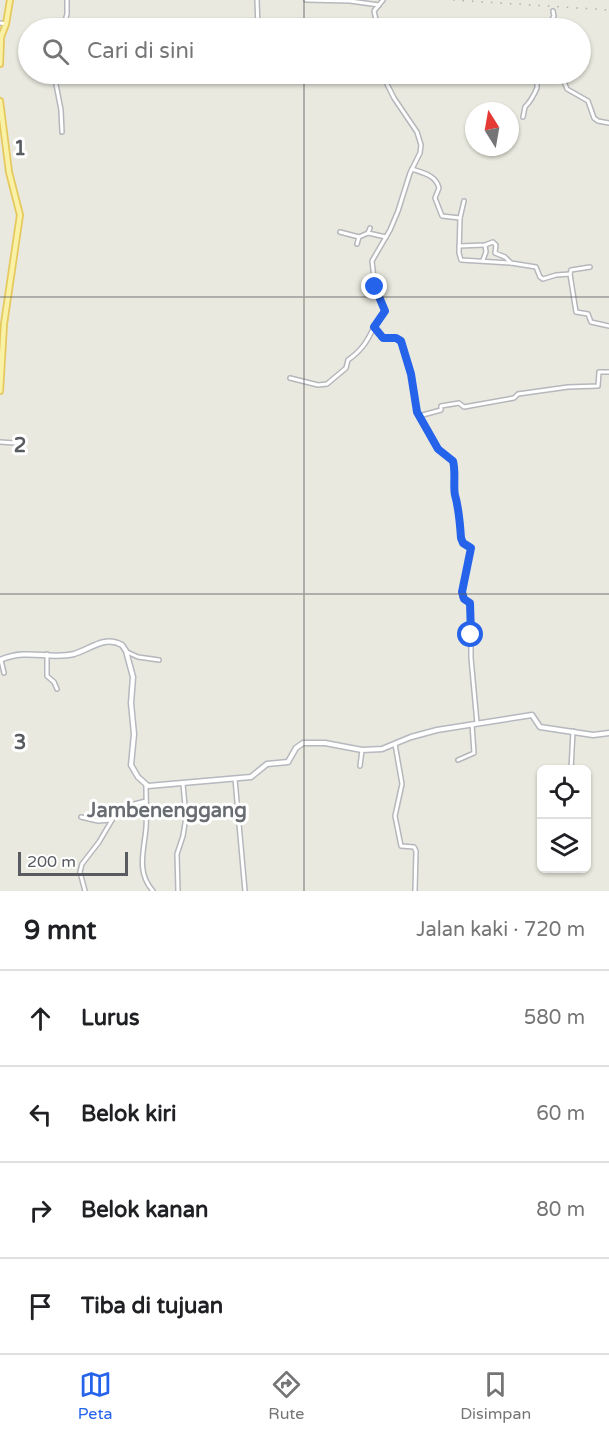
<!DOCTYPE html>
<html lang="id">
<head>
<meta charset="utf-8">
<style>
	:root { --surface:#fff; --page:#f2f2f2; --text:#202124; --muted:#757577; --line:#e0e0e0; --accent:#2563eb }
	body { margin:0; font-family:"Varela Round",sans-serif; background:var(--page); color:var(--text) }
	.controls { position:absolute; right:18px; bottom:18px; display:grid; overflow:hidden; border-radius:9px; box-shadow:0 2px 4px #0004 }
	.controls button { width:54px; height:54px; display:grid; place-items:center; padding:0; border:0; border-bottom:2px solid var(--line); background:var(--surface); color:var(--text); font:30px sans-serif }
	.compass { position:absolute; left:465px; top:102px; width:54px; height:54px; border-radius:50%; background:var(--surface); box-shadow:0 2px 4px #0004; rotate:349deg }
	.scale { position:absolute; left:18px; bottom:15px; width:110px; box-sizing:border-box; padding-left:6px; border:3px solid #585b60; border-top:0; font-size:16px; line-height:21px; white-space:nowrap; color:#585b60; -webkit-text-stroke:4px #fff; paint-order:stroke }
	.stop { position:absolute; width:18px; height:18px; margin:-14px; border:4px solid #2563eb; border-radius:50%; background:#fff }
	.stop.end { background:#2563eb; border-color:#fff; box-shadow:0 2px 6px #0008 }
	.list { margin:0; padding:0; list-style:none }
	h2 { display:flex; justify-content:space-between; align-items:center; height:78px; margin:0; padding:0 24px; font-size:26px }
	h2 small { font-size:20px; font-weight:400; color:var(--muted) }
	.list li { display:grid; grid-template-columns:39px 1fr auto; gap:18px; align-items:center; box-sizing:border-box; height:96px; padding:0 24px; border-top:2px solid var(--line) }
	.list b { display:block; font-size:22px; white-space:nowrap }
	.list em { font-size:20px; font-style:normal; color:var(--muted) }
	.icon { flex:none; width:33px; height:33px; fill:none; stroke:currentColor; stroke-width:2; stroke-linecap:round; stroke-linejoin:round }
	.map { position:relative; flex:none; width:609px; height:891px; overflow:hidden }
	.search { position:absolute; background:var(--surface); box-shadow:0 2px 4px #0004; left:18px; right:18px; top:18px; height:66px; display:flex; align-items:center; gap:15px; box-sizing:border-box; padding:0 21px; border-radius:33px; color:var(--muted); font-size:22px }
	.sheet { height:462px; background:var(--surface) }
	nav { display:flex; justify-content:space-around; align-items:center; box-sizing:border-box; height:84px; border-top:2px solid var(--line); background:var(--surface); font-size:16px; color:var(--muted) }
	nav a { display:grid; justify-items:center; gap:3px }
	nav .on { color:var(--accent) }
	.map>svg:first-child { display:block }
</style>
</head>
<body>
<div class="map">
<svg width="609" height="891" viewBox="0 0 609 891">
	<rect width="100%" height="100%" fill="#eae9df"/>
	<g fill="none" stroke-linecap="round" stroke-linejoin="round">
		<g stroke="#b5b7bc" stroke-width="6">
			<g id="street">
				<polyline points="257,0 258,28"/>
				<polyline points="306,0 350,1 379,5"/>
				<polyline points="0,23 6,24"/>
				<polyline points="63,28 67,14 67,0"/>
				<polyline points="378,28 374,11 383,0"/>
				<polyline points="547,28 554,16 553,11"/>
				<polyline points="54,74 61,110 62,132"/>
				<path d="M 382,74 L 394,98 L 417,132 L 421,145 L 420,153 L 410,173 L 398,211 L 390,230 L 372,261 L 375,287 L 385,311 L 374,327 L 383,338 L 396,338 L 401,341 L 411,374 L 417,413 L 438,449 L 453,461 C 456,472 453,486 455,495 C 459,509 460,523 461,538 L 463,543 L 471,548 L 462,592 L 462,597 L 469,602 L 471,608 L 471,658 L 477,723"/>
				<polyline points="561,74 567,89 588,101 594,118 598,121 609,123"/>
				<path d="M 523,117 L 525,107 C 530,102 534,95 537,88 L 537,74"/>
				<path d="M 412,169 C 423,173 436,175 439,188 L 435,198 L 442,216 L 460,218 L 459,253 L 461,260 L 511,263 L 536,267 L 540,277 L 543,279 L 556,275 L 570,274 L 576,312 L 588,314 L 591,322 L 609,326"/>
				<polyline points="460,218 464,201"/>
				<polyline points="370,228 368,233 386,237"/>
				<polyline points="340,232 359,237 368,233"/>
				<polyline points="357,244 359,237"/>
				<polyline points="459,246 485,245 493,242 496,245 495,253 505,257 511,263"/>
				<polyline points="483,260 486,252 485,245"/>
				<polyline points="570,274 571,270 590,267"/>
				<path d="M 290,378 L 318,385 L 327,384 L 346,368 L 348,360 C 361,351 367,342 374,327"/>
				<polyline points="419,416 441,410 441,406 459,403 464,407 514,398 518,394 568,387 598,386 599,372 609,372"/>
				<polyline points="0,442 15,443"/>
				<polyline points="127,652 138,657 159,660"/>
				<polyline points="47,654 47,676 54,682 57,689"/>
				<polyline points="1,660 4,673"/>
				<polyline points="395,744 402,784 395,816 401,846 414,847 416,851 415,891"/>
				<polyline points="458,760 474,753 472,724"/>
				<polyline points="360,766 362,750"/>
				<polyline points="571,770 573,731"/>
				<polyline points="235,779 245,891"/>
				<path d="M 146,785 C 146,800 147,814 146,828 C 144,851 136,872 153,891"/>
				<polyline points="81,817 98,821 112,820"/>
				<polyline points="85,891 80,872 82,864 99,842 112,820 115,809 146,801"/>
				<polyline points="178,891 177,854 183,836 186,817 183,784"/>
			</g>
		</g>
		<g stroke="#b5b8be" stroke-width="7">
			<path id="secondary" d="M 0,660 C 28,648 48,660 74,654 C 91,649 104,635 122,645 L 126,651 L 133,677 L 131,703 L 134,734 L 131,765 L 138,777 L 148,786 L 251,777 L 267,764 L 288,762 L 296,748 L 303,743 L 325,743 L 362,750 L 382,749 L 411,737 L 437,730 L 532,715 L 540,727 L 593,735 L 609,733"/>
		</g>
		<g stroke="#e6c95d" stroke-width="8">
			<g id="primary">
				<polyline points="0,64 1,37 6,24 10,0"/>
				<polyline points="0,101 9,172 20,215 4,324 0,391"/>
			</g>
		</g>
		<use href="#street" stroke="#fff" stroke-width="3"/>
		<use href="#secondary" stroke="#fff" stroke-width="4"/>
		<use href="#primary" stroke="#f9f1a6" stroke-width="4.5"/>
		<polyline stroke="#b0b1b1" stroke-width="1.5" stroke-dasharray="1.5 8" stroke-linecap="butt" points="453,0 609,10"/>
	</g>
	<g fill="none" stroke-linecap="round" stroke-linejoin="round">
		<path stroke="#2563eb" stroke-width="8" d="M 375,287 L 385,311 L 374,327 L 383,338 L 396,338 L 401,341 L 411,374 L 417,412 L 438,449 L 453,461 C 456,472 453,487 455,495 C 459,509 460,523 461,538 L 463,543 L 471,548 L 462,592 L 464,599 L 470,603 L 471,635"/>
	</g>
	<path fill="none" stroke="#585b60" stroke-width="1.5" stroke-opacity="0.55" d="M 304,0 L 304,28M 304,74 L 304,891M 0,297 L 609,297M 0,594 L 609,594"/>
	<g text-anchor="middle" stroke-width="6" stroke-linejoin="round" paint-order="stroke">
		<g font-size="20" font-weight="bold" fill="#696d72" stroke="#fff">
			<text x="167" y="817">Jambenenggang</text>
		</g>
	</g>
	<g font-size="20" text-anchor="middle" font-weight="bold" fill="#585b60" stroke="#fff" stroke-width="6" stroke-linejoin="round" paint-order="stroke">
		<text x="20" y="155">1</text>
		<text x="20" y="452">2</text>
		<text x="20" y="749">3</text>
	</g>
</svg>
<div class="controls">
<button><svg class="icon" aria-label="locate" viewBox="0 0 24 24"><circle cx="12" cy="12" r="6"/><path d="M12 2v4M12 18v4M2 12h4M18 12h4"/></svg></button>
<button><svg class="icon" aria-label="layers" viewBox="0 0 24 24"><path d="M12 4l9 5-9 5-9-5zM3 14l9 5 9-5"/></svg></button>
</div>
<svg class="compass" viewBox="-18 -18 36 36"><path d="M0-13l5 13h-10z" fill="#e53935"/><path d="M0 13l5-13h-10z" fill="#757577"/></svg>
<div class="scale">200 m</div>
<div class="stop" style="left:471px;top:635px"></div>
<div class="stop end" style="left:375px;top:287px"></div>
<div class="search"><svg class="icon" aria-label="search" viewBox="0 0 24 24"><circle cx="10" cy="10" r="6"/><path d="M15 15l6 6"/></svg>Cari di sini</div>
</div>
<section class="sheet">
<h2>9 mnt<small>Jalan kaki · 720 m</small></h2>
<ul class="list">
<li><svg class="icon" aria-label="ahead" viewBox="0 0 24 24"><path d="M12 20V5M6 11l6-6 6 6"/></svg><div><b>Lurus</b></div><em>580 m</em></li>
<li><svg class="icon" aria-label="left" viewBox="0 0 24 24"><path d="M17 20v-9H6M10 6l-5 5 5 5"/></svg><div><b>Belok kiri</b></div><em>60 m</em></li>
<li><svg class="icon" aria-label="right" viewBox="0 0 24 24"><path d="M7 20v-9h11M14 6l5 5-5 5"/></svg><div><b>Belok kanan</b></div><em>80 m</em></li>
<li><svg class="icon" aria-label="arrive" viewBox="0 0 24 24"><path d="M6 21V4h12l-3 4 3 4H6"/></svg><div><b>Tiba di tujuan</b></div></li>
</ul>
</section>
<nav>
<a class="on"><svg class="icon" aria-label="map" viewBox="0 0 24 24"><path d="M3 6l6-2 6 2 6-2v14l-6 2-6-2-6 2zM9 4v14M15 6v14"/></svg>Peta</a>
<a><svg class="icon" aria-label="directions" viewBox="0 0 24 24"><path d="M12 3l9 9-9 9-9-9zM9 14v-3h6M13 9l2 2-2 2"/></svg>Rute</a>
<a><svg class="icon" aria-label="saved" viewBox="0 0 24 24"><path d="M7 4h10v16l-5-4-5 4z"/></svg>Disimpan</a>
</nav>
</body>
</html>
